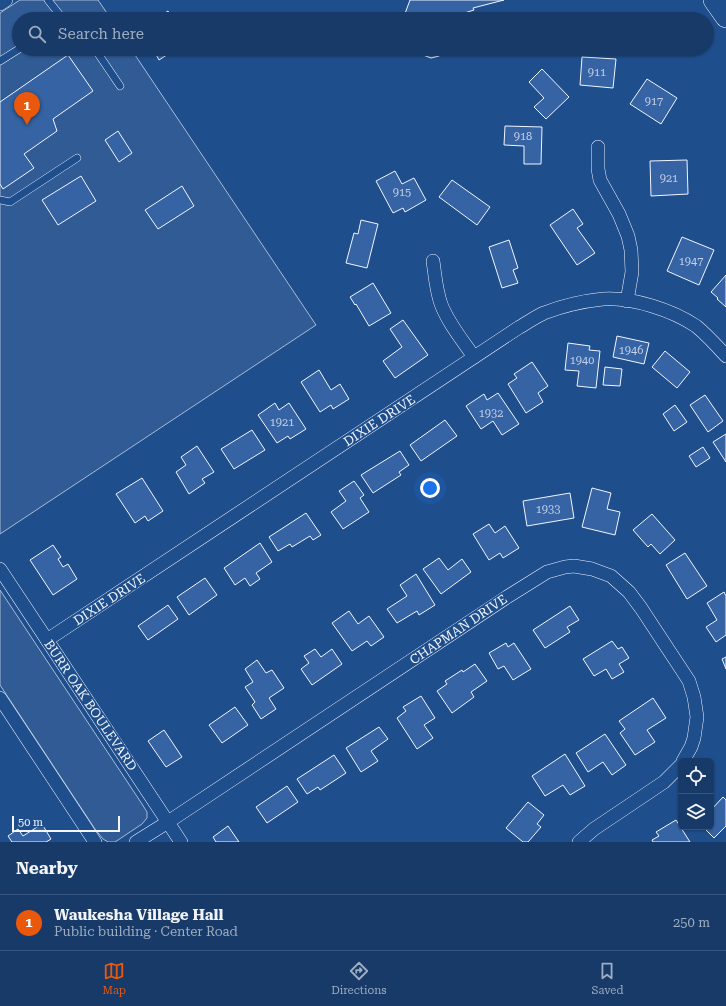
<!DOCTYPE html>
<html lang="en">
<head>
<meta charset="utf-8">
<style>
	:root { --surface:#173a69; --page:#244571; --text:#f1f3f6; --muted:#9eadc0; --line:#36547d; --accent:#ea580c }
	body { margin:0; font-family:"Roboto Serif",serif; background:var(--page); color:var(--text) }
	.controls { position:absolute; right:12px; bottom:12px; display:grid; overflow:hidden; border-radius:6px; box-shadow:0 1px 3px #0004 }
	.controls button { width:36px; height:36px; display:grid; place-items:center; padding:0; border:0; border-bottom:1px solid var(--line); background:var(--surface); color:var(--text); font:20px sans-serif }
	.scale { position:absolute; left:12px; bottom:10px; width:108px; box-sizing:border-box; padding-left:4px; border:2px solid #f2f6ff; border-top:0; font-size:11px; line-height:14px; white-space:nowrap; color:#f2f6ff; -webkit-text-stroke:3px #1f4e8c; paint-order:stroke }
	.you { position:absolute; left:430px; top:488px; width:14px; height:14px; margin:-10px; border:3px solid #fff; border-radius:50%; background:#1a73e8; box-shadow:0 0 0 6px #1a73e833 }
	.badge { display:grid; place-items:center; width:26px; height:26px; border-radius:50%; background:var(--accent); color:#fff; font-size:13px; font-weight:700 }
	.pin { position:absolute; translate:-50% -33px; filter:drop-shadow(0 1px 2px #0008) }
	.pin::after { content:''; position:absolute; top:21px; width:14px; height:12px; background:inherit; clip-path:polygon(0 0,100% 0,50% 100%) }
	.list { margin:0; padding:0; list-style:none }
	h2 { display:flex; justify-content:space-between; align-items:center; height:52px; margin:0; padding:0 16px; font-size:17px }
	h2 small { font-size:13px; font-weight:400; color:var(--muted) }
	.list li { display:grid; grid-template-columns:26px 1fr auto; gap:12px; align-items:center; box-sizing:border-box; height:56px; padding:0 16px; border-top:1px solid var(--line) }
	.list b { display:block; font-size:15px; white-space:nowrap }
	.list p { margin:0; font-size:13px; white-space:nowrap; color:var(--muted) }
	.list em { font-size:13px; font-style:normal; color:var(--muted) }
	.icon { flex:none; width:22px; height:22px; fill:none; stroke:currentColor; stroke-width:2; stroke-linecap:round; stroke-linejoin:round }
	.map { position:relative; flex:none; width:726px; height:842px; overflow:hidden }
	.search { position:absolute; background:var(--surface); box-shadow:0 1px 3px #0004; left:12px; right:12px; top:12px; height:44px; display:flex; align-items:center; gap:10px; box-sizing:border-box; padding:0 14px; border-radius:22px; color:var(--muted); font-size:15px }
	.sheet { height:108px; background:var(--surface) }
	nav { display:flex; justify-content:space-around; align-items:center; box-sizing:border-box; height:56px; border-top:1px solid var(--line); background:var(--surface); font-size:11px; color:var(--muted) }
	nav a { display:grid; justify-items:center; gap:2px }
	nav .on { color:var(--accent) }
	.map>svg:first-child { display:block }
</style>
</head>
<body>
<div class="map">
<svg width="726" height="842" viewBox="0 0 726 842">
	<rect width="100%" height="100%" fill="#1f4e8c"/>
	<g fill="#305b95" stroke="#a8bbd7">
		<polygon points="20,0 98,0 111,19 19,19 19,49 131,49 316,325 0,534 0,13"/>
		<polygon points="0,590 142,804 147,812 147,818 142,824 115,842 108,842 103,839 95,829 0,685"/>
	</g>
	<g fill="#3563a3" stroke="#f2f6ff">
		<polygon points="410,0 504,0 473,8 474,10 458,15 460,19 403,19"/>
		<polygon points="168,11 173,19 155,19"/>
		<polygon points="153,49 176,49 159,60"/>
		<polygon points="407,49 450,49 439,56 431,58"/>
		<polygon points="68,55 93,91 53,119 57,131 24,154 34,168 3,189 0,184 0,102"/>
		<polygon points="582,57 616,59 613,88 580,85"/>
		<polygon points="542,69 569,97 546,119 534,107 544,98 529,82"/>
		<polygon points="647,79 677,98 661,124 630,104"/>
		<polygon points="505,126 542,127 541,164 524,164 524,146 504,145"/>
		<polygon points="118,131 132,153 119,162 105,140"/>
		<polygon points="687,160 688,194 651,196 650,161"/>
		<polygon points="395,171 402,184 414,178 426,200 405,212 403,208 393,213 376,181"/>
		<polygon points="81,176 96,201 58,225 42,200"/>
		<polygon points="452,180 490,207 477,225 439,197"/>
		<polygon points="182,186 194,206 158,229 145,210"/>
		<polygon points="573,209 583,224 577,228 595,253 577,265 550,225"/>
		<polygon points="361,220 378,224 367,268 346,263 354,233 358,234"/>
		<polygon points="682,237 714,250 699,285 667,271"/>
		<polygon points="509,240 518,268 513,270 518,283 502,288 489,247"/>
		<polygon points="726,275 726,307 717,299 718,298 711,292"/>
		<polygon points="373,283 391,313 369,326 356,304 355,305 350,297"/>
		<polygon points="403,320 428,355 395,378 383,361 402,347 390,329"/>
		<polygon points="617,336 649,343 644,364 613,357"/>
		<polygon points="568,343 590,346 589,350 600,351 596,388 577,386 579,371 565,370"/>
		<polygon points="665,351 690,372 677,388 652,367"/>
		<polygon points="532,362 548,386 538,393 543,402 526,413 508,384 517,378 514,374"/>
		<polygon points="605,367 622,369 620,386 603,385"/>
		<polygon points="319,370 331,390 340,384 349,399 333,409 331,405 320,412 301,382"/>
		<polygon points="498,393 519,424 502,435 493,421 481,429 466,406 484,394 487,400"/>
		<polygon points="705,395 723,421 708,432 690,405"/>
		<polygon points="275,403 279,410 289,403 306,429 290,439 288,436 277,443 258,415"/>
		<polygon points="675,405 687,422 674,431 663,414"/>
		<polygon points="445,420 457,436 421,461 410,445"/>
		<polygon points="252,430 265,450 234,469 221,449"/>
		<polygon points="726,434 726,462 713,442"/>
		<polygon points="197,446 214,472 202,479 205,483 189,494 176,472 186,465 181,457"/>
		<polygon points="703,447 710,458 696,467 689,456"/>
		<polygon points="400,451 409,465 399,472 401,475 373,493 361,475"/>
		<polygon points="142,478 163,511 148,521 145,516 135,523 116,494"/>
		<polygon points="354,481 364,495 360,498 369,512 343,529 331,512 346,501 339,491"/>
		<polygon points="592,488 611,493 607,509 620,512 615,535 582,527"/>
		<polygon points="570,493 574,518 527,526 523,501"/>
		<polygon points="306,513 321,535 313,540 310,536 292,547 290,544 278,551 269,537"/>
		<polygon points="652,514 675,540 660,554 651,544 648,547 633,530"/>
		<polygon points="489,524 495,533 505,526 519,548 503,558 500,553 489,560 473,534"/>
		<polygon points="260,543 272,562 256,573 260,579 250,586 245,578 235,585 224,568"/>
		<polygon points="53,545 61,557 58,559 63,567 68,564 77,579 53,595 30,560"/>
		<polygon points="685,553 707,586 687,599 666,565"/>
		<polygon points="439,558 448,570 462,559 471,572 441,594 423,569"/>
		<polygon points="416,574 435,605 419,615 417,611 397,623 387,609 407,596 400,585"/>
		<polygon points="205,578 217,595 189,615 177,597"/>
		<polygon points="724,592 726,596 726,635 716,642 706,627 717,620 707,603"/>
		<polygon points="168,605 178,619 148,640 138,626"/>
		<polygon points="570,606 579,620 567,627 570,632 545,648 533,630"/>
		<polygon points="349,611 358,624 369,616 384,637 371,646 367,641 352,651 332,623"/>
		<polygon points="612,641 618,649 622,647 629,658 619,664 624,672 612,679 606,669 594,676 583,659"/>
		<polygon points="506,643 508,647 514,643 531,669 513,680 504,666 498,669 489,653"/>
		<polygon points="315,649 321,657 332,649 342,664 312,685 301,669 309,663 304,656"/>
		<polygon points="726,657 726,669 722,659"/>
		<polygon points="257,660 266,673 272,670 284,688 269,698 276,709 261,719 252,705 255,702 245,687 253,682 245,669"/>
		<polygon points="475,664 487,681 471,692 474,697 452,713 437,691 447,684 445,681 462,670 463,672"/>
		<polygon points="421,696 435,718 424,725 433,738 417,749 397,718 406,711 403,707"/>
		<polygon points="653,698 666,718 647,730 655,742 635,755 620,733 625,729 619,721"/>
		<polygon points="235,707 248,725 222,743 209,725"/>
		<polygon points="379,727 388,739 371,751 378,761 361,772 346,748"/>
		<polygon points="164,730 182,757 166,767 148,741"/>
		<polygon points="605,734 626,765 612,775 603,762 588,772 576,753"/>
		<polygon points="565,754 585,786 570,795 563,785 545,796 532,776"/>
		<polygon points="334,755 346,773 320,790 318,787 307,794 297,779"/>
		<polygon points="287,786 298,802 267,823 256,807"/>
		<polygon points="723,797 726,800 726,826 714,838 703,827 711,827 711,810"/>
		<polygon points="528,802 544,815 537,824 541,827 528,842 523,842 506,828"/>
		<polygon points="676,820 690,842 653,842 652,840 659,836 656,832"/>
		<polygon points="42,824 51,839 46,842 12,842 8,836 18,829 23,836"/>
		<polygon points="228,826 239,842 216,842 213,837"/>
	</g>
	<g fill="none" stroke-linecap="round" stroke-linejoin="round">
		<g stroke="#f2f6ff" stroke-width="8">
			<g id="lane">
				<polyline points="48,0 63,19"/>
				<polyline points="95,49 120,86"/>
				<polyline points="0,61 19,49"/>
				<polyline points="0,200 10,202 77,158"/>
			</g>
		</g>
		<g stroke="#f2f6ff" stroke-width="14">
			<g id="street">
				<polyline points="0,4 6,0"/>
				<polyline points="598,147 598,169 600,180 619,214 628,236 631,250 632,272 627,301"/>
				<path d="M 433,261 C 435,275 436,290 441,304 C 448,323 463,341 474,357"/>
				<polyline points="0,569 181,842"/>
				<path d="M 47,640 L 518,328 C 527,323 535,317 544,313 C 562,306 584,301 603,299 C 632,297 672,310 696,326 C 707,335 717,346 726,356"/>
				<polyline points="0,698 95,842"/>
				<polyline points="136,842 168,822 507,597 547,572 565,567 574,566 592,569 611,576 629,592 641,608 689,681 694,697 697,717 694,738 691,747 683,761"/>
				<polyline points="579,842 594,829 664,782 681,765"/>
			</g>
		</g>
		<g stroke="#f2f6ff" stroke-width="22">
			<polyline id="primary" points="714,0 726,17"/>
		</g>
		<use href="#lane" stroke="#1f4e8c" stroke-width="7"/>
		<use href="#street" stroke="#1f4e8c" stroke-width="13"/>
		<use href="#primary" stroke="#1f4e8c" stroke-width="21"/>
	</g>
	<g text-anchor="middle" stroke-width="3" stroke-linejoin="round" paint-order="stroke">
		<g font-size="11" fill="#c3d1e8">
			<text x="597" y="76">911</text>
			<text x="654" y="105">917</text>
			<text x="523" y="140">918</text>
			<text x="669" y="182">921</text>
			<text x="402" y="196">915</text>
			<text x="691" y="265">1947</text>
			<text x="631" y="354">1946</text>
			<text x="582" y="364">1940</text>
			<text x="491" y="417">1932</text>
			<text x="282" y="426">1921</text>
			<text x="548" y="513">1933</text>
		</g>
		<g font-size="13" fill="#f2f6ff" stroke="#1f4e8c">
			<text transform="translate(379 420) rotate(-33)" y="5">DIXIE DRIVE</text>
			<text transform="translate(109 599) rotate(-33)" y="5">DIXIE DRIVE</text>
			<text transform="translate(458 629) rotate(-34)" y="5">CHAPMAN DRIVE</text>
			<text transform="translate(91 705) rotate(56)" y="5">BURR OAK BOULEVARD</text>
		</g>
	</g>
</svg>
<div class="controls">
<button><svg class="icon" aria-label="locate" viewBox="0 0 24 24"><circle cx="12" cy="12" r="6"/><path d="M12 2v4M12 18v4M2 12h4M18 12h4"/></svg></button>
<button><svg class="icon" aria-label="layers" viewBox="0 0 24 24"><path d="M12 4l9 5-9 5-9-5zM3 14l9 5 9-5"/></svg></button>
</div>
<div class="scale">50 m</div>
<div class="you"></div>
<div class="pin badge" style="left:27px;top:125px">1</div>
<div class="search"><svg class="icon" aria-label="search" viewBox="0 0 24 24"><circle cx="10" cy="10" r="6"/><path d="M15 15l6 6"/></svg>Search here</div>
</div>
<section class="sheet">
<h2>Nearby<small></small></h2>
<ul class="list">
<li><span class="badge">1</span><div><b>Waukesha Village Hall</b><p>Public building · Center Road</p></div><em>250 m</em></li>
</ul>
</section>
<nav>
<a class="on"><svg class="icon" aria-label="map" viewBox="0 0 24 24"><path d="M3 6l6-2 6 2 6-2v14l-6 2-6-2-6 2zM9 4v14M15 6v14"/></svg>Map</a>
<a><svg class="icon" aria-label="directions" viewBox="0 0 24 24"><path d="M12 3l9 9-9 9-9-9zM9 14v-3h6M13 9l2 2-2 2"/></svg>Directions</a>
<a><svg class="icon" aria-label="saved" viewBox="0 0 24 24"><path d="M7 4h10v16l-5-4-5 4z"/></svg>Saved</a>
</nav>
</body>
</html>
